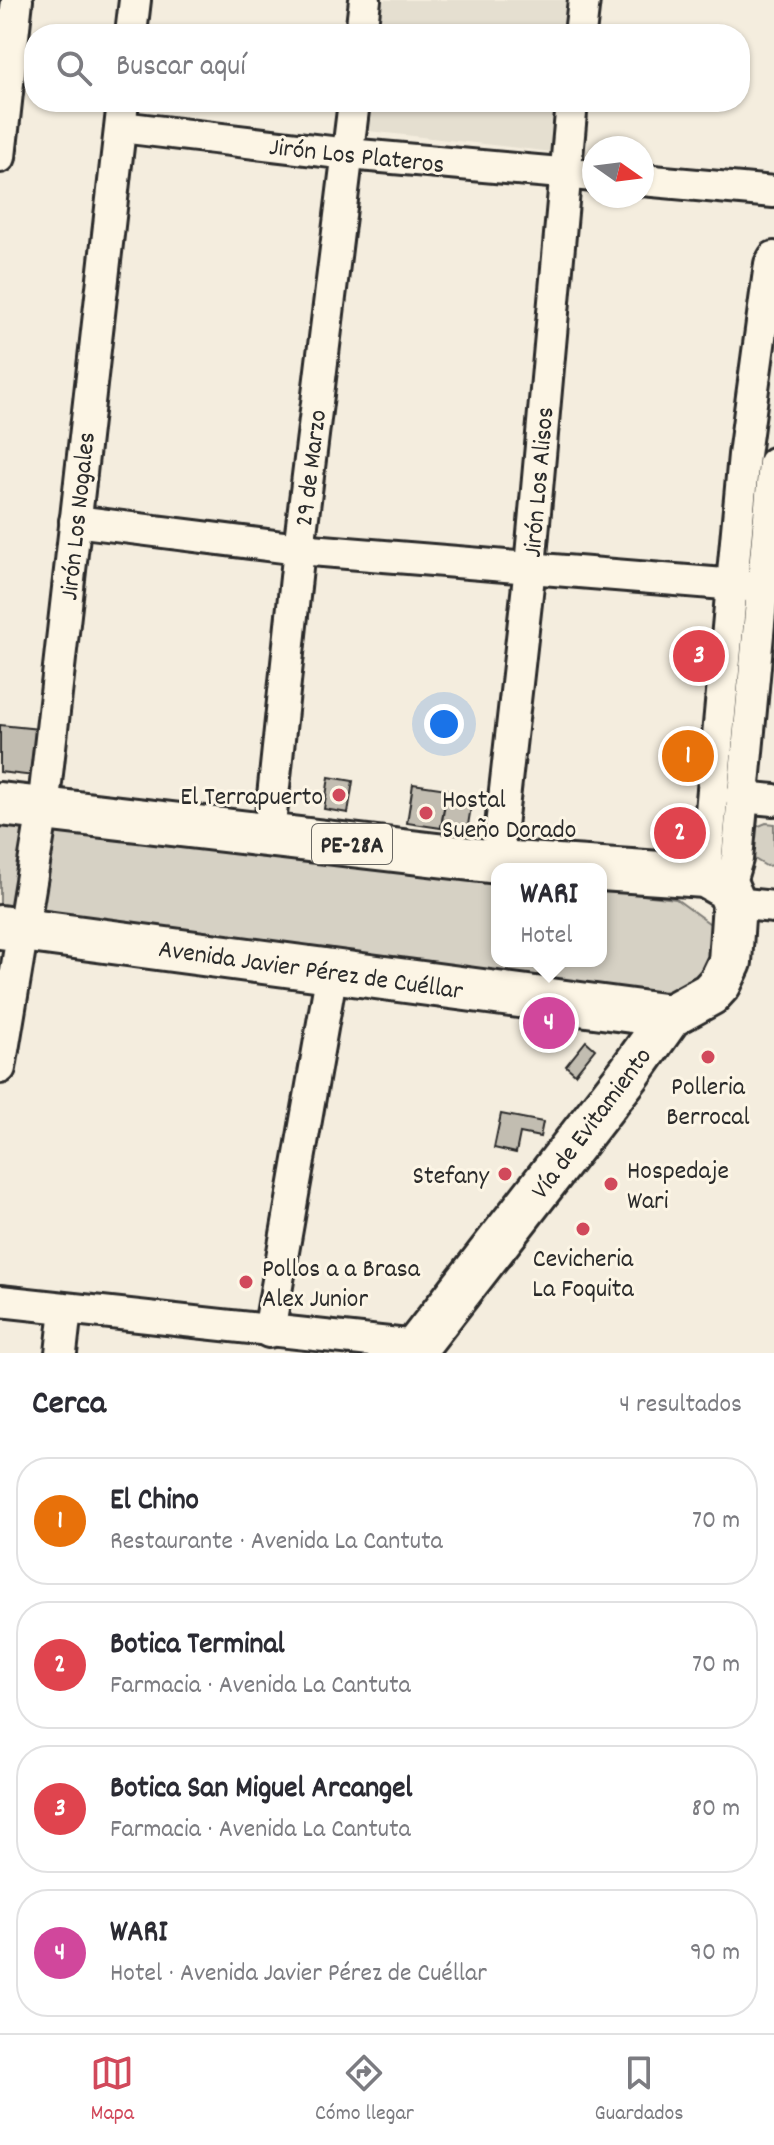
<!DOCTYPE html>
<html lang="es">
<head>
<meta charset="utf-8">
<style>
	:root { --surface:#fff; --page:#f2f2f3; --text:#2b2b33; --muted:#7c7c81; --line:#e1e1e2; --accent:#d1495b }
	body { margin:0; font-family:Dekko,sans-serif; background:var(--page); color:var(--text) }
	.compass { position:absolute; left:582px; top:136px; width:72px; height:72px; border-radius:50%; background:var(--surface); box-shadow:0 2px 6px #0004; rotate:104deg }
	.you { position:absolute; left:444px; top:724px; width:28px; height:28px; margin:-20px; border:6px solid #fff; border-radius:50%; background:#1a73e8; box-shadow:0 0 0 12px #1a73e833 }
	.badge { display:grid; place-items:center; width:52px; height:52px; border-radius:50%; background:var(--accent); color:#fff; font-size:26px; font-weight:700 }
	.pin { position:absolute; translate:-50% -50%; border:4px solid #fff; box-shadow:0 2px 8px #0006 }
	.popup { position:absolute; left:491px; top:863px; width:116px; height:104px; box-sizing:border-box; display:grid; place-content:center; border-radius:16px; background:var(--surface); filter:drop-shadow(0 2px 6px #0005); font-size:26px; white-space:nowrap; color:var(--muted) }
	.popup b { font-size:30px; color:var(--text) }
	.popup::after { content:''; position:absolute; left:50%; top:100%; margin-left:-16px; border:16px solid transparent; border-top-color:var(--surface) }
	.list { margin:0; padding:0; list-style:none }
	h2 { display:flex; justify-content:space-between; align-items:center; height:104px; margin:0; padding:0 32px; font-size:34px }
	h2 small { font-size:26px; font-weight:400; color:var(--muted) }
	.list li { display:grid; grid-template-columns:52px 1fr auto; gap:24px; align-items:center; box-sizing:border-box; height:128px; margin:0 16px 16px; padding:0 16px; border:2px solid var(--line); border-radius:32px }
	.list b { display:block; font-size:30px; white-space:nowrap }
	.list p { margin:0; font-size:26px; white-space:nowrap; color:var(--muted) }
	.list em { font-size:26px; font-style:normal; color:var(--muted) }
	.icon { flex:none; width:44px; height:44px; fill:none; stroke:currentColor; stroke-width:2; stroke-linecap:round; stroke-linejoin:round }
	.map { position:relative; flex:none; width:774px; height:1353px; overflow:hidden }
	.search { position:absolute; background:var(--surface); box-shadow:0 2px 6px #0004; left:24px; right:24px; top:24px; height:88px; display:flex; align-items:center; gap:20px; box-sizing:border-box; padding:0 28px; border-radius:32px; color:var(--muted); font-size:30px }
	.sheet { height:680px; background:var(--surface) }
	nav { display:flex; justify-content:space-around; align-items:center; box-sizing:border-box; height:112px; border-top:2px solid var(--line); background:var(--surface); font-size:22px; color:var(--muted) }
	nav a { display:grid; justify-items:center; gap:4px }
	nav .on { color:var(--accent) }
	.map>svg:first-child { display:block }
</style>
</head>
<body>
<div class="map">
<svg width="774" height="1353" viewBox="0 0 774 1353">
	<rect width="100%" height="100%" fill="#f4edde"/>
	<filter id="ink" filterUnits="userSpaceOnUse"><feTurbulence type="fractalNoise" baseFrequency=".0125" numOctaves="2"/><feDisplacementMap in="SourceGraphic" scale="16" xChannelSelector="R" yChannelSelector="G"/><feConvolveMatrix kernelMatrix="1 2 1 2 8 2 1 2 1" color-interpolation-filters="sRGB"/></filter>
	<g filter="url(#ink)">
		<g fill="#e5dfd0">
			<polygon points="375,0 570,0 566,34 371,34"/>
			<polygon points="363,102 559,102 553,152 360,130"/>
		</g>
		<g fill="#d6d1c4" stroke="#807e78" stroke-width="2">
			<path d="M 0,818 L 497,877 L 497,961 L 601,961 L 601,890 L 676,899 L 713,926 L 711,965 C 677,997 669,993 624,989 L 0,906 Z"/>
			<polygon points="766,823 774,824 774,865 766,866 748,855 754,828"/>
		</g>
		<g fill="#c2bdb1" stroke="#2b2b2b" stroke-width="2">
			<polygon points="0,725 39,729 34,776 0,772"/>
			<polygon points="329,777 353,781 348,813 324,809"/>
			<polygon points="413,784 447,789 441,828 407,823"/>
			<polygon points="445,803 471,807 467,831 441,828"/>
			<polygon points="586,1041 595,1049 575,1074 566,1066"/>
			<polygon points="501,1114 543,1122 540,1137 520,1133 516,1153 494,1148"/>
		</g>
		<g fill="none" stroke-linecap="round" stroke-linejoin="round">
			<g stroke="#2b2b2b" stroke-width="36">
				<g id="minor">
					<polyline points="131,34 135,0"/>
					<polyline points="361,34 365,0"/>
					<polyline points="580,34 584,0"/>
					<polyline points="121,127 348,154 594,176"/>
					<polyline points="0,157 17,0"/>
					<polyline points="642,180 774,192"/>
					<polyline points="75,521 299,549 761,587"/>
					<polyline points="741,797 774,800"/>
					<polyline points="269,834 299,549 354,102"/>
					<polyline points="497,862 530,567 572,102"/>
					<polyline points="705,876 744,455 770,264 774,257"/>
					<polyline points="728,889 737,859 774,463"/>
					<polyline points="734,903 774,907"/>
					<polyline points="0,1068 43,809 123,102"/>
					<polyline points="0,1301 417,1346"/>
					<polyline points="269,1332 332,971"/>
					<polyline points="61,1353 66,1309"/>
				</g>
			</g>
			<g stroke="#2b2b2b" stroke-width="48">
				<g id="highway">
					<polyline points="0,804 497,862 705,876 728,889 734,903 730,962 720,983 710,994 670,1016 628,1075 412,1353"/>
					<polyline points="0,927 670,1016"/>
				</g>
			</g>
			<use href="#minor" stroke="#fcf5e5" stroke-width="30"/>
			<use href="#highway" stroke="#fcf5e5" stroke-width="42"/>
		</g>
	</g>
	<g fill="#d1495b" stroke="#fcf5e5" stroke-width="3">
		<circle cx="339" cy="795" r="8"/>
		<circle cx="426" cy="813" r="8"/>
		<circle cx="708" cy="1057" r="8"/>
		<circle cx="505" cy="1174" r="8"/>
		<circle cx="611" cy="1184" r="8"/>
		<circle cx="583" cy="1229" r="8"/>
		<circle cx="246" cy="1282" r="8"/>
	</g>
	<g text-anchor="middle" stroke-width="6" stroke-linejoin="round" paint-order="stroke">
		<rect fill="#fcf5e5" stroke="#6a6863" stroke-width="2" x="312" y="824" width="80" height="40" rx="6"/>
		<g font-size="24" font-weight="bold" fill="#2b2b2b">
			<text x="352" y="852">PE-28A</text>
		</g>
		<g font-size="26" fill="#2b2b2b" stroke="#fcf5e5">
			<text transform="translate(357 154) rotate(6)" y="9">Jirón Los Plateros</text>
			<text transform="translate(309 468) rotate(-83)" y="9">29 de Marzo</text>
			<text transform="translate(537 482) rotate(-85)" y="9">Jirón Los Alisos</text>
			<text transform="translate(76 516) rotate(-84)" y="9">Jirón Los Nogales</text>
			<text transform="translate(311 968) rotate(8)" y="9">Avenida Javier Pérez de Cuéllar</text>
			<text transform="translate(590 1122) rotate(-53)" y="9">Vía de Evitamiento</text>
		</g>
		<g font-size="26" fill="#2b2b2b" stroke="#fcf5e5" text-anchor="start">
			<text x="323" y="804" text-anchor="end">El Terrapuerto</text>
			<text x="442" y="807">Hostal<tspan x="442" dy="30">Sueño Dorado</tspan></text>
			<text x="708" y="1094" text-anchor="middle">Polleria<tspan x="708" dy="30">Berrocal</tspan></text>
			<text x="627" y="1178">Hospedaje<tspan x="627" dy="30">Wari</tspan></text>
			<text x="489" y="1183" text-anchor="end">Stefany</text>
			<text x="583" y="1266" text-anchor="middle">Cevicheria<tspan x="583" dy="30">La Foquita</tspan></text>
			<text x="262" y="1276">Pollos a a Brasa<tspan x="262" dy="30">Alex Junior</tspan></text>
		</g>
	</g>
</svg>
<svg class="compass" viewBox="-18 -18 36 36"><path d="M0-13l5 13h-10z" fill="#e53935"/><path d="M0 13l5-13h-10z" fill="#7c7c81"/></svg>
<div class="you"></div>
<div class="pin badge" style="left:688px;top:756px;background:#e8710a">1</div>
<div class="pin badge" style="left:680px;top:833px;background:#e0444e">2</div>
<div class="pin badge" style="left:699px;top:656px;background:#e0444e">3</div>
<div class="pin badge" style="left:549px;top:1023px;background:#d1479c">4</div>
<div class="popup"><b>WARI</b>Hotel</div>
<div class="search"><svg class="icon" aria-label="search" viewBox="0 0 24 24"><circle cx="10" cy="10" r="6"/><path d="M15 15l6 6"/></svg>Buscar aquí</div>
</div>
<section class="sheet">
<h2>Cerca<small>4 resultados</small></h2>
<ul class="list">
<li><span class="badge" style="background:#e8710a">1</span><div><b>El Chino</b><p>Restaurante · Avenida La Cantuta</p></div><em>70 m</em></li>
<li><span class="badge" style="background:#e0444e">2</span><div><b>Botica Terminal</b><p>Farmacia · Avenida La Cantuta</p></div><em>70 m</em></li>
<li><span class="badge" style="background:#e0444e">3</span><div><b>Botica San Miguel Arcangel</b><p>Farmacia · Avenida La Cantuta</p></div><em>80 m</em></li>
<li><span class="badge" style="background:#d1479c">4</span><div><b>WARI</b><p>Hotel · Avenida Javier Pérez de Cuéllar</p></div><em>90 m</em></li>
</ul>
</section>
<nav>
<a class="on"><svg class="icon" aria-label="map" viewBox="0 0 24 24"><path d="M3 6l6-2 6 2 6-2v14l-6 2-6-2-6 2zM9 4v14M15 6v14"/></svg>Mapa</a>
<a><svg class="icon" aria-label="directions" viewBox="0 0 24 24"><path d="M12 3l9 9-9 9-9-9zM9 14v-3h6M13 9l2 2-2 2"/></svg>Cómo llegar</a>
<a><svg class="icon" aria-label="saved" viewBox="0 0 24 24"><path d="M7 4h10v16l-5-4-5 4z"/></svg>Guardados</a>
</nav>
</body>
</html>
